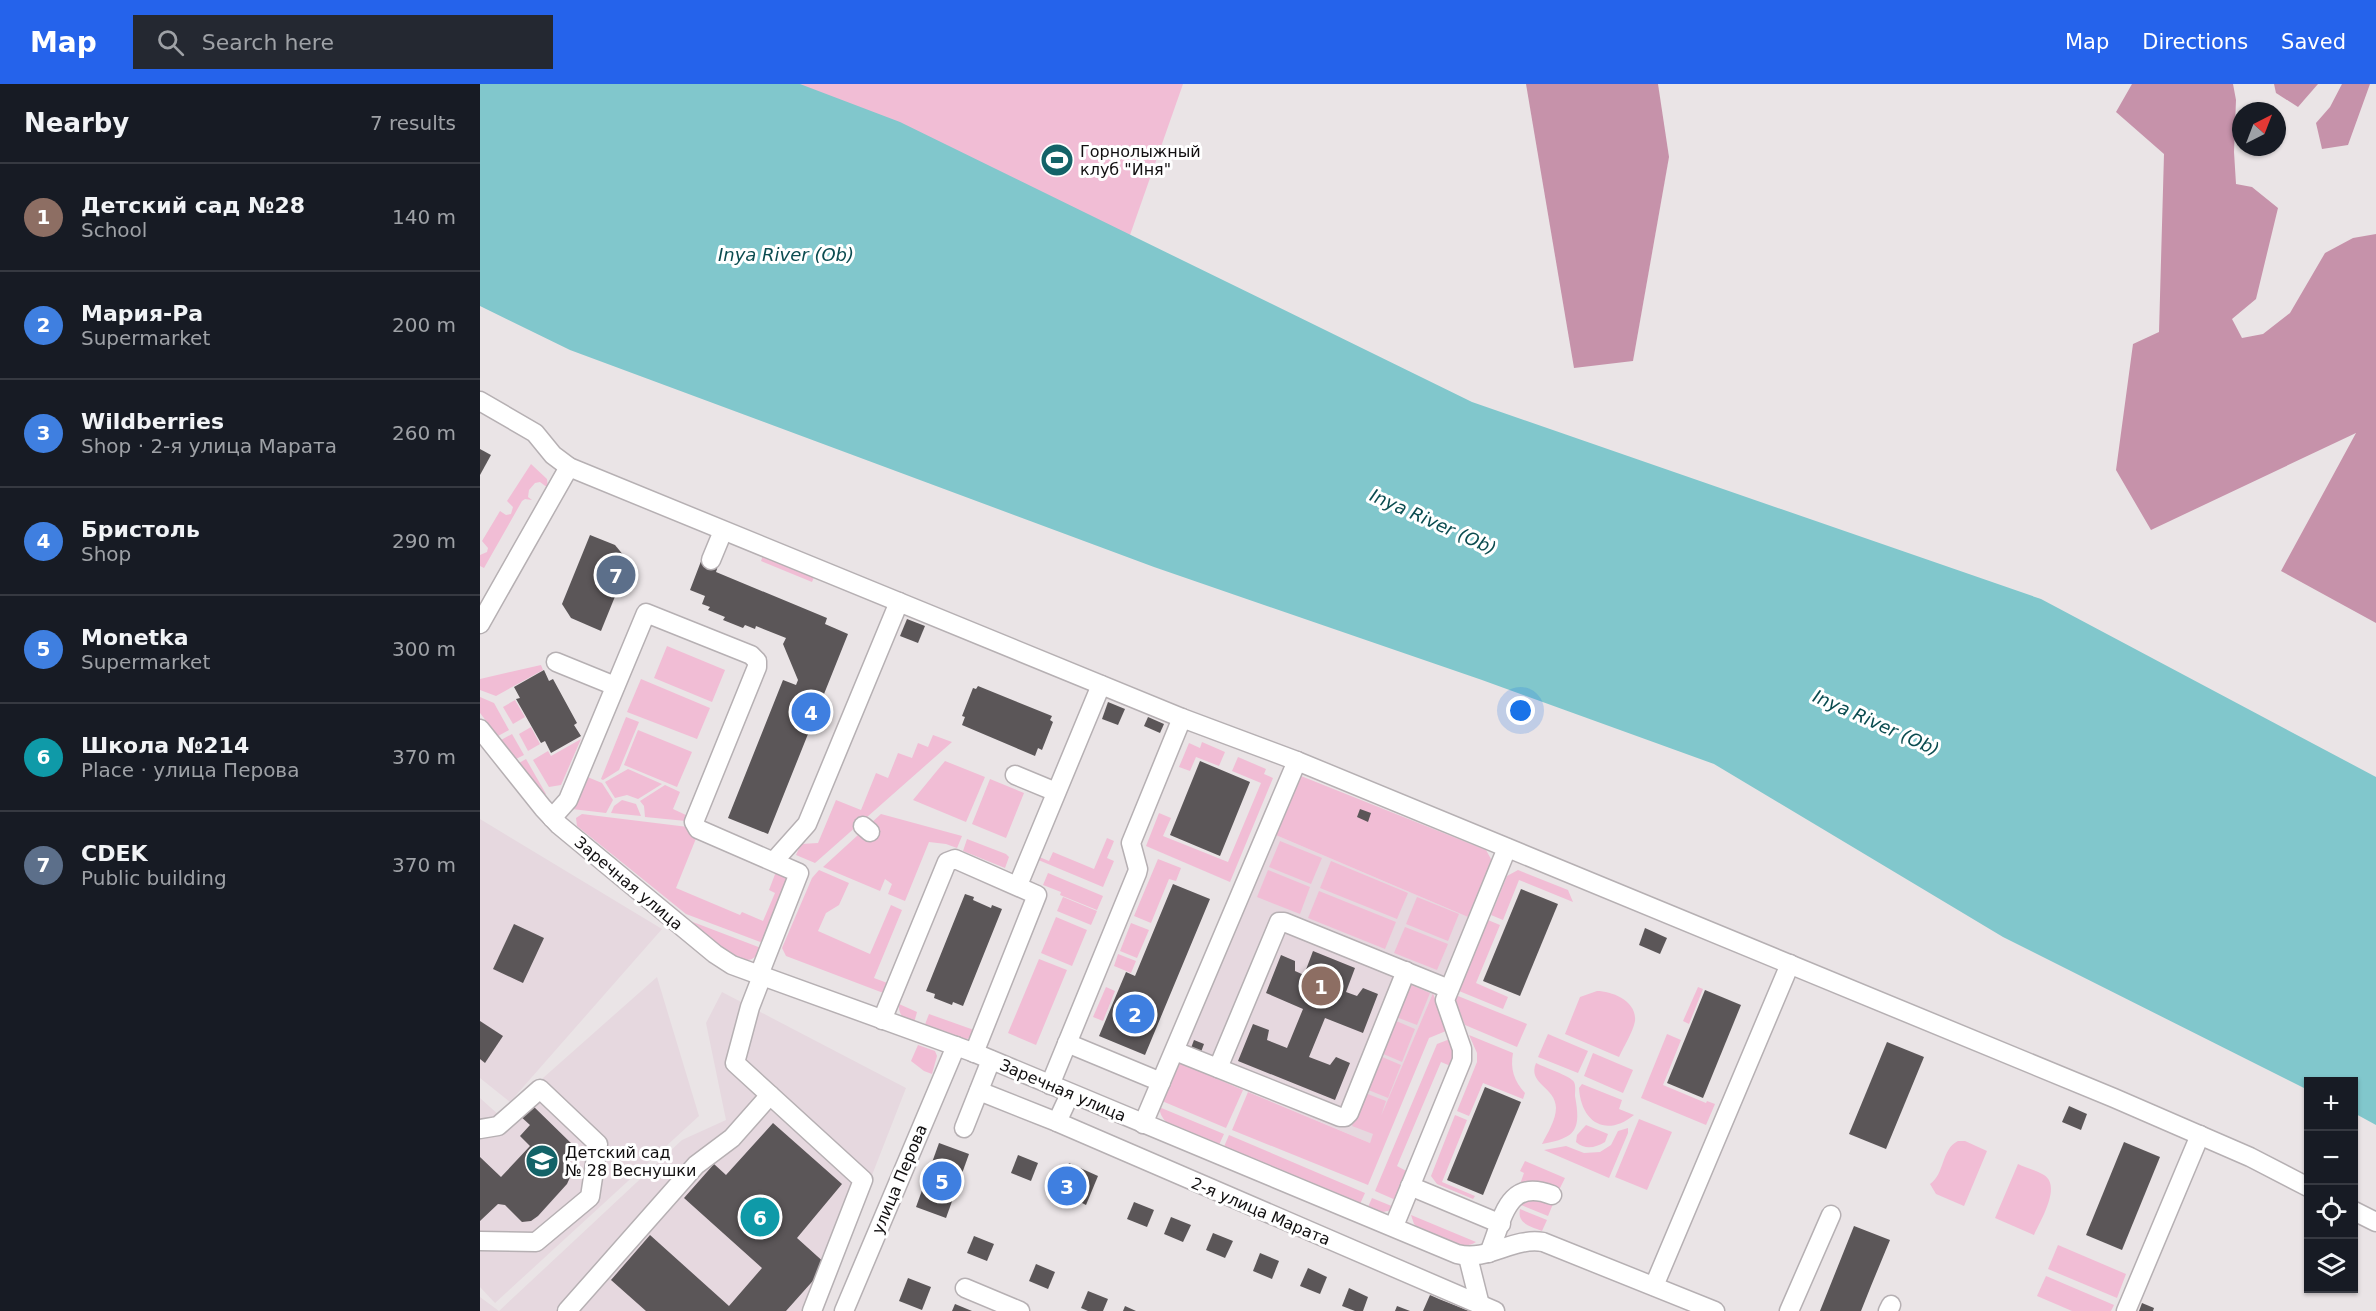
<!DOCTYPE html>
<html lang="en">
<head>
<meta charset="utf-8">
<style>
	:root { --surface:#171b24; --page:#242831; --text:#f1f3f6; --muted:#9ea1a6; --line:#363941; --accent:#2563eb }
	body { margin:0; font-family:"DejaVu Sans",sans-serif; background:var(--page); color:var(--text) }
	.controls { position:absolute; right:18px; bottom:18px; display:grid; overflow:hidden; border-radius:0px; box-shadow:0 2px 4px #0004 }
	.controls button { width:54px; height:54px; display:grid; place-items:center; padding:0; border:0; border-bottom:2px solid var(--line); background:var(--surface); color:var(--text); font:30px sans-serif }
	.compass { position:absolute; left:1752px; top:18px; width:54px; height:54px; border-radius:50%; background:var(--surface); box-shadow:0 2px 4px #0004; rotate:42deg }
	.you { position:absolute; left:1041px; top:627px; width:21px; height:21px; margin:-15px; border:4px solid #fff; border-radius:50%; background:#1a73e8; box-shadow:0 0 0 9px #1a73e833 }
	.badge { display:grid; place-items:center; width:39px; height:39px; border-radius:50%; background:var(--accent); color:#fff; font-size:20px; font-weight:700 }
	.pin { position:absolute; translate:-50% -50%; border:3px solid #fff; box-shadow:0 2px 6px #0006 }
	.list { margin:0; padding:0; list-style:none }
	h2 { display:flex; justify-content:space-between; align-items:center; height:78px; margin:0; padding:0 24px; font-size:26px }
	h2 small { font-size:20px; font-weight:400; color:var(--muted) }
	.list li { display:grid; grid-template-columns:39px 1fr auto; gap:18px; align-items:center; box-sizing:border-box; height:108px; padding:0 24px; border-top:2px solid var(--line) }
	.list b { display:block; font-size:22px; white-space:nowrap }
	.list p { margin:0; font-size:20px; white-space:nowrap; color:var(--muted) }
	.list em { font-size:20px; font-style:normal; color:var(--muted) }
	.icon { flex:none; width:33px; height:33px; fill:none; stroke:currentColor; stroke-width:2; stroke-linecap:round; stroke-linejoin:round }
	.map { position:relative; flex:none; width:1896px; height:1227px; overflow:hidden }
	header { display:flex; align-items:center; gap:36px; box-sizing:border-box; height:84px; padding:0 30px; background:var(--accent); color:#fff }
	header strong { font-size:28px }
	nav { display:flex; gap:33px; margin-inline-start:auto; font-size:21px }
	.search { width:420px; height:54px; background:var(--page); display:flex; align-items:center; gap:15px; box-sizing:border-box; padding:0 21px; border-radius:0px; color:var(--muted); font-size:22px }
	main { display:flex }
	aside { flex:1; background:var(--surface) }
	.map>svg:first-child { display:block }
</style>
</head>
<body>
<header>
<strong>Map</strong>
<div class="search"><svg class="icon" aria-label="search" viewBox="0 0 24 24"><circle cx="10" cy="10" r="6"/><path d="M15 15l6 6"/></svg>Search here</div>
<nav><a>Map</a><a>Directions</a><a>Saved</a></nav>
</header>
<main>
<aside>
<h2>Nearby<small>7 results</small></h2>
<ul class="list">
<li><span class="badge" style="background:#8d6e63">1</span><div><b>Детский сад №28</b><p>School</p></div><em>140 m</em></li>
<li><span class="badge" style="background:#3f7fe0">2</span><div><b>Мария-Ра</b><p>Supermarket</p></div><em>200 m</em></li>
<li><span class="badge" style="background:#3f7fe0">3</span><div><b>Wildberries</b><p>Shop · 2-я улица Марата</p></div><em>260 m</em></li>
<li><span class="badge" style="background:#3f7fe0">4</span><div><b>Бристоль</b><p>Shop</p></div><em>290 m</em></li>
<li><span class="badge" style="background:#3f7fe0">5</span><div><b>Monetka</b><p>Supermarket</p></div><em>300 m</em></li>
<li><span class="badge" style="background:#0f9aa8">6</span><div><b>Школа №214</b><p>Place · улица Перова</p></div><em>370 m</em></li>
<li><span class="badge" style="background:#5c6f8a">7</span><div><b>CDEK</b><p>Public building</p></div><em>370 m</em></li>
</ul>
</aside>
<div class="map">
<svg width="1896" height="1227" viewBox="0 0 1896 1227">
	<rect width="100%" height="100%" fill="#eae4e6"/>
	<g fill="#e6d8df">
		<polygon points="0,735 182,845 30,1018 0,994"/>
		<polygon points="791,749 988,833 963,893 958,891 954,899 951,906 953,909 890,1059 698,978"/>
		<polygon points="177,893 219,1032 15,1219 0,1203 0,1014 20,1032"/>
		<polygon points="242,908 426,1004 339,1227 0,1227 0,1213 19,1227 202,1056 246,1036 226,939"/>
	</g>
	<g fill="#f1bdd5">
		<polygon points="304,0 703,0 650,151"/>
		<polygon points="51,380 67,395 68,404 60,398 55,399 49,406 48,413 52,416 45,415 42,417 4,484 0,482 0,471 7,468 8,464 2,457 20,427 26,431 31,430 33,423 27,417"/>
		<polygon points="285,467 336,488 332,498 281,477"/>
		<polygon points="187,562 245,586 232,618 174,594"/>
		<polygon points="61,581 63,586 16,612 0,606 0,595"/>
		<polygon points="161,595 230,624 217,655 147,628"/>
		<polygon points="0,613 14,619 29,646 18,652 0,629"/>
		<polygon points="35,616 45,633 33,640 23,623"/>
		<polygon points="146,633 159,638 139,686 123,696 121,695"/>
		<polygon points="51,643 60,660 48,667 39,650"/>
		<polygon points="158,646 212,668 197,703 144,681"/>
		<polygon points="32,650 44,671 36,675 21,656"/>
		<polygon points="453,651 472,658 335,779 316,771 321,760 338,759 356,716 381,726 396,689 408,694 418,669 432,674 438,659 448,663"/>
		<polygon points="101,655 81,701 69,703 53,676 68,667 71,672"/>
		<polygon points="722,658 745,668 739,682 716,673 710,687 699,683 709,659 720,664"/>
		<polygon points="758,673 786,685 784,690 793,694 750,798 666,762 679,729 691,734 683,752 748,778 781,699 752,687"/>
		<polygon points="46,675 66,710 64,711 39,679"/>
		<polygon points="465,677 505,693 486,738 433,716"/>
		<polygon points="148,685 182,700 158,715 147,711 135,714 125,698"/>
		<polygon points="105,692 122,699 133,716 126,729 92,725"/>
		<polygon points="821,692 1006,766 1011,775 1011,780 988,833 791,749 817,693"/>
		<polygon points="510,695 544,709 526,754 492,740"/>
		<polygon points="185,701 200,708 193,725 208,732 206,737 165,733 164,722 160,717"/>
		<polygon points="142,716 156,720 161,732 131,729 134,722"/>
		<polygon points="102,730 208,743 217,752 196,804 260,831 262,828 283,837 295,809 289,806 297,785 311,791 283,859 206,830 97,742 96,734"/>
		<polygon points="401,730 482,752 477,764 466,760 449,758 425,817 408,810 412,800 405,795 400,807 343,783"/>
		<polygon points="627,754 634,757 627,774 634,777 623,803 556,775 557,772 569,777 573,768 614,785"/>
		<polygon points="487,755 526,770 529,773 525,784 483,767"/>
		<polygon points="800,757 842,774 831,800 789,783"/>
		<polygon points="678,775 701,784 696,797 689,795 671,839 654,832"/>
		<polygon points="851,777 928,809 917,835 840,804"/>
		<polygon points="339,786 369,799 359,821 346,829 338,847 390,870 411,821 422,826 394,894 410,900 406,910 306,872 302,864 332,794"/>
		<polygon points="788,786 830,803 820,830 777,813"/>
		<polygon points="1038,786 1088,806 1093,818 1039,796 1023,836 1011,831 1027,792"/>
		<polygon points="568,789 623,812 617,826 580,811 581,808 563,801"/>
		<polygon points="839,807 916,838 905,865 828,834"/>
		<polygon points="583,813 617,827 611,841 577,827"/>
		<polygon points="937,813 979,830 968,857 926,840"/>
		<polygon points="576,833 607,846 592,882 561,869"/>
		<path d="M 205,835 L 281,864 C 279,868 276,873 272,875 C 253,882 219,847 205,835 Z"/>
		<polygon points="1008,836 1020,841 996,899 1028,913 1023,925 979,907"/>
		<polygon points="651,839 669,846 657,874 640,867"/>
		<polygon points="925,843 968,860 957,886 914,869"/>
		<polygon points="638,870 656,877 651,889 634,882"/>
		<polygon points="559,875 587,886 556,961 528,949"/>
		<polygon points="929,900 950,909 937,941 916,933"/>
		<polygon points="626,903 635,907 623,937 613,933"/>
		<polygon points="1218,903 1223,905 1209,940 1203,937"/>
		<path d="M 1117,907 C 1132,907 1157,917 1155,937 C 1153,948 1144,962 1139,973 L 1085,950 L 1100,913 Z"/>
		<polygon points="953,909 966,947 949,954 888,1101 752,1046 768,1008 890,1059 893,1050 872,1042 885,1009 906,1017 901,1032"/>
		<polygon points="978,912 1047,940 1037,963 985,941 975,917"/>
		<path d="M 419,920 L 437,928 L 434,939 C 424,936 418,931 419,920 Z"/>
		<polygon points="449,930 494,946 491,953 483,957 444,943"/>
		<polygon points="914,936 935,945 922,978 901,969"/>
		<polygon points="1068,950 1108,967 1098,989 1058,973"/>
		<polygon points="1187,950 1201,956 1183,1001 1226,1019 1227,1017 1235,1020 1226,1041 1161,1014"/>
		<path d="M 989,951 L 1033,969 C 1030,985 1034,997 1045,1009 L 1043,1015 L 1003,999 L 989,1032 L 977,1027 L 997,978 L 997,969 Z"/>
		<polygon points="970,955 974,963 973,983 961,978 917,1082 930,1089 918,1117 895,1107 957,960"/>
		<polygon points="438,961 455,967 457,972 452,990 444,987 431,977"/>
		<polygon points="1113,969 1153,986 1143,1009 1104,992"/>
		<polygon points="900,972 921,981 908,1014 886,1005"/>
		<polygon points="698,978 763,1006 746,1044 682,1017"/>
		<path d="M 1056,979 C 1063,983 1091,992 1094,998 C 1096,1002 1095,1008 1095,1012 C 1101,1045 1097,1054 1062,1060 C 1067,1050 1076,1036 1076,1024 C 1076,1003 1047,1000 1056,979 Z"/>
		<path d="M 1102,1000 L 1142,1016 L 1139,1025 L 1154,1031 C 1126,1054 1101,1038 1099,1004 Z"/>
		<path d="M 679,1023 L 744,1050 L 738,1063 C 719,1055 681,1047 679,1023 Z"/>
		<polygon points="975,1031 987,1036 962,1098 995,1112 993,1115 957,1100 951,1092"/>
		<polygon points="1159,1035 1192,1048 1167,1106 1135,1093"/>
		<path d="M 1106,1041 L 1128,1050 L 1125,1058 C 1115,1064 1105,1066 1096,1058 L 1097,1051 Z"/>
		<polygon points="1148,1044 1148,1049 1129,1094 1064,1066 1086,1062 1104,1069 1120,1068 1131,1061 1138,1047"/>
		<polygon points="749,1051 885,1109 880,1120 743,1065"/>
		<path d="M 1478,1057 L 1485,1057 L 1507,1067 L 1484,1122 L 1456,1110 L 1450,1100 C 1465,1090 1461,1065 1478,1057 Z"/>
		<polygon points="1045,1077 1085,1094 1079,1106 1058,1098 1039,1103 1044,1089 1040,1087"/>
		<path d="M 1538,1080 C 1546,1084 1556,1086 1564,1091 C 1582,1102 1560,1137 1554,1151 L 1515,1134 Z"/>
		<polygon points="1056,1113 1073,1120 1068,1132 1041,1121"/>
		<polygon points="892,1114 914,1123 912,1126 903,1128 888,1123"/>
		<path d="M 1040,1125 L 1067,1136 L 1062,1147 C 1050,1142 1037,1140 1040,1125 Z"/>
		<path d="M 931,1131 L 996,1158 C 981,1169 953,1150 938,1144 L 934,1140 Z"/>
		<polygon points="1578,1161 1646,1190 1637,1214 1568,1185"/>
		<polygon points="1566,1192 1634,1221 1631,1227 1592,1227 1557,1212"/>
	</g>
	<g fill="#c692aa">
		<polygon points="1046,0 1178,0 1189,73 1153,277 1094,284"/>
		<polygon points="1652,0 1753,0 1756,16 1754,68 1756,100 1772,103 1798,124 1776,215 1752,235 1762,254 1783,250 1810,229 1845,169 1873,154 1896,150 1896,539 1801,487 1876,349 1671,446 1636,386 1653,260 1679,248 1684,70 1636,28"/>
		<polygon points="1794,0 1838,0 1818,23 1796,9"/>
		<polygon points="1862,0 1890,0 1868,61 1842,65 1836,39 1850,23"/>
	</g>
	<polygon fill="#81c7cc" points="0,0 320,0 420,38 992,318 1561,515 1896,693 1896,1041 1874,1029 1874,998 1828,998 1828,1006 1523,853 1234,680 1002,596 674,483 90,266 0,222"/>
	<g fill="#5b5658">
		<polygon points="0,365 11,371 0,391"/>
		<polygon points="110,451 135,461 149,478 121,547 91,534 82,520"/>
		<polygon points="223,472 239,479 236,488 347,534 345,540 368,550 288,750 248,734 303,596 316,601 318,596 303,560 306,554 276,542 275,545 265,541 263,544 243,536 245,533 228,526 230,523 222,520 225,512 210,506"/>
		<polygon points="427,535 445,542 438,559 420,552"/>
		<polygon points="64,586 69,597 73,595 97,639 94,641 101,652 71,669 65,657 61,659 36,615 40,614 34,603"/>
		<polygon points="498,602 572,632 570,636 573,638 562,666 558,664 555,672 482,641 485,633 482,632 493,604 496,605"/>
		<polygon points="628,618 645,625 638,641 622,635"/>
		<polygon points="668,633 684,640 680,649 664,642"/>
		<polygon points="720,677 770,698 740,772 690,751"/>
		<polygon points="880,725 891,729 888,738 877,733"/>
		<polygon points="693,800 730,815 665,971 619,952 646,888 655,892"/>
		<polygon points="1041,805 1078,820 1040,912 1003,897"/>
		<polygon points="485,810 494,813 493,816 511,824 512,821 522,825 483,922 473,918 472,921 454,914 455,910 446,907"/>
		<polygon points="34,840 64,854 43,899 13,885"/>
		<polygon points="1165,844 1187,854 1180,870 1159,861"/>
		<polygon points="833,867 875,884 866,908 877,912 883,904 898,910 883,949 845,934 829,973 850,981 856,973 870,979 855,1016 758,977 773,940 789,946 787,956 807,964 823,925 786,909 801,871 815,877 815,887 824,891"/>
		<polygon points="1225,906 1261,921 1223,1014 1187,999"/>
		<polygon points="0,937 23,952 5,979 0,975"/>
		<polygon points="714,956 724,960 721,968 711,964"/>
		<polygon points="1407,958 1444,973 1406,1065 1369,1050"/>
		<polygon points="1005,1003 1041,1018 1003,1111 967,1096"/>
		<polygon points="50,1019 94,1062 84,1072 90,1081 92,1089 87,1100 58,1132 51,1137 42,1138 25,1121 18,1120 0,1137 0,1073 21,1093 50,1062 40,1052 50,1041 39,1031"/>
		<polygon points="1589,1022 1607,1030 1601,1046 1582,1038"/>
		<polygon points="293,1039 362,1100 317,1154 347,1181 306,1227 166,1227 131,1196 170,1151 249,1222 282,1184 204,1114 234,1080 246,1091"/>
		<polygon points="1644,1058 1680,1073 1642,1166 1606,1151"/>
		<polygon points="459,1059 489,1070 466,1134 436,1123"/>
		<polygon points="538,1071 558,1079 551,1097 531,1089"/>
		<polygon points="589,1079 618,1092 606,1121 578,1107"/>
		<polygon points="654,1118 674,1126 667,1143 647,1135"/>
		<polygon points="691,1133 711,1141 703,1158 684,1150"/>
		<polygon points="1374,1142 1410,1156 1391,1202 1381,1227 1340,1227"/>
		<polygon points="733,1149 753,1157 745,1174 726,1166"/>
		<polygon points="494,1152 514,1160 507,1177 487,1169"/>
		<polygon points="780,1169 799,1177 792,1195 773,1187"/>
		<polygon points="556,1180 575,1188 568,1205 549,1197"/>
		<polygon points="828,1184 847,1193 840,1210 820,1202"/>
		<polygon points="428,1194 451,1203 442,1226 419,1217"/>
		<polygon points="869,1204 888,1213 883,1227 875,1227 862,1222"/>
		<polygon points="608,1207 628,1215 623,1227 608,1227 601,1224"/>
		<polygon points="950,1211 959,1215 989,1227 943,1227"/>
		<polygon points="1662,1219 1674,1224 1673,1227 1659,1227"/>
		<polygon points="475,1220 492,1227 472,1227"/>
		<polygon points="645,1222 656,1227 643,1227"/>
		<polygon points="917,1222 930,1227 915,1227"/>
	</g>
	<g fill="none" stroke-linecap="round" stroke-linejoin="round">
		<g stroke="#b6b0b3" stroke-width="21">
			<g id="minor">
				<polyline points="0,317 55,349 73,371 89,383 702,634 817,677 1634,1014 1770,1073 1828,1103"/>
				<polyline points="231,476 243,447"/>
				<polyline points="0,540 89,383"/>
				<polyline points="76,578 135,602"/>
				<path d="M 0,645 L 63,724 L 79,741 L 235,870 L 252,881 L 495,969 L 977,1170 C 1008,1178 1032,1153 1063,1158 L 1235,1227"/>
				<polyline points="535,691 576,708"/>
				<polyline points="72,734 88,716 166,529 271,571 277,577 277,583 214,738 218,745 319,789 279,891"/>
				<polyline points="383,742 390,748"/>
				<polyline points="294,777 327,740 419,518"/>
				<polyline points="538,801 621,601"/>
				<polyline points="402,936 467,778 475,775 557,811 494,969"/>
				<polyline points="587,959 681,998"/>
				<polyline points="695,967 860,1033 865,1033 869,1029 926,887"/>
				<polyline points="738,984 799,838 804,838 969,905"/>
				<polyline points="570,1001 657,789 658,785 651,759 702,634"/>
				<polyline points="499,1007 577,1038"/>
				<polyline points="590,1010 577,1038 1015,1227"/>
				<polyline points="290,1011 383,1096 332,1227"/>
				<polyline points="663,1040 817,677"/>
				<polyline points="484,1044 511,976"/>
				<polyline points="0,1045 18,1042 60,1005 118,1060 110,1113 56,1158 0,1157"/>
				<polyline points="930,1102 1021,1140"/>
				<polyline points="1874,1127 1896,1138"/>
				<polyline points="914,1142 982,976 982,965 965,916 1027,764"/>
				<path d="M 1009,1169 C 1023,1136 1026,1093 1072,1111"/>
				<polyline points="988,1173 1000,1221"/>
				<polyline points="1174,1202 1310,880"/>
				<polyline points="485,1204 540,1227"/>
				<polyline points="87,1227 216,1081 252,1054 290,1011 255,979 270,923 282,892"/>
				<polyline points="364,1227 476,962"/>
				<polyline points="1309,1227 1351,1131"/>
				<polyline points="1408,1227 1411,1221"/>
				<polyline points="1646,1227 1720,1051"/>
			</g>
		</g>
		<use href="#minor" stroke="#fff" stroke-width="18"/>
	</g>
	<defs>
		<g id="stadium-disc" transform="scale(1.725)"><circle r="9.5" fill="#146368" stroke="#fff"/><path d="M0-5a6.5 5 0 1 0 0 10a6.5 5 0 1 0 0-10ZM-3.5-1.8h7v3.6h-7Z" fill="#fff"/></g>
		<g id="school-disc" transform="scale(1.725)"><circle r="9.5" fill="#146368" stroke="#fff"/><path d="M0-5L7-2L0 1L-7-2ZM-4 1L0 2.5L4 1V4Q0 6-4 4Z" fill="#fff"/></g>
	</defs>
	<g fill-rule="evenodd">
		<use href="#stadium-disc" x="577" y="76"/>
		<use href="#school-disc" x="62" y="1077"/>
	</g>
	<g text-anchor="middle" stroke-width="6" stroke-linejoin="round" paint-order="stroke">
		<g font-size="16" fill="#110f10" stroke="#fff" text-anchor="start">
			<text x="600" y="73">Горнолыжный<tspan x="600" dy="18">клуб "Иня"</tspan></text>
			<text x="85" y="1074">Детский сад<tspan x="85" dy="18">№ 28 Веснушки</tspan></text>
		</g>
		<g font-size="16" fill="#110f10" stroke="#fff">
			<text transform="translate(149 799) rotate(40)" y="6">Заречная улица</text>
			<text transform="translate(583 1006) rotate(23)" y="6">Заречная улица</text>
			<text transform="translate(419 1095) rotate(-67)" y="6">улица Перова</text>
			<text transform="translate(781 1127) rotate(23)" y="6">2-я улица Марата</text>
		</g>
		<g font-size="18" font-style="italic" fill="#0b4c50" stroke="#fff">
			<text x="306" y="177">Inya River (Ob)</text>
			<text transform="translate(953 438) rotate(24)" y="6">Inya River (Ob)</text>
			<text transform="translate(1396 639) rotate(24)" y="6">Inya River (Ob)</text>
		</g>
	</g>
</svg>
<div class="controls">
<button>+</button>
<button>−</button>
<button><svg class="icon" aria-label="locate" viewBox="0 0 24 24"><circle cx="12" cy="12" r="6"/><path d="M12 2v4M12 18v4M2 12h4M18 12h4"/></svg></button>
<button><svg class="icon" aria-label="layers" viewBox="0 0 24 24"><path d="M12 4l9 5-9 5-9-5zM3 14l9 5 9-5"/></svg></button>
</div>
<svg class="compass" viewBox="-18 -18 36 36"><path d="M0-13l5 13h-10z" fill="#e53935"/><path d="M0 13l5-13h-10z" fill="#9ea1a6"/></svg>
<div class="you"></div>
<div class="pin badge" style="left:841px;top:902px;background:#8d6e63">1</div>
<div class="pin badge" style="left:655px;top:930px;background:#3f7fe0">2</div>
<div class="pin badge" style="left:587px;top:1102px;background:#3f7fe0">3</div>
<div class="pin badge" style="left:331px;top:628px;background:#3f7fe0">4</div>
<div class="pin badge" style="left:462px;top:1097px;background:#3f7fe0">5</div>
<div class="pin badge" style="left:280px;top:1133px;background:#0f9aa8">6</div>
<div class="pin badge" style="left:136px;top:491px;background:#5c6f8a">7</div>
</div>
</main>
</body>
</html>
